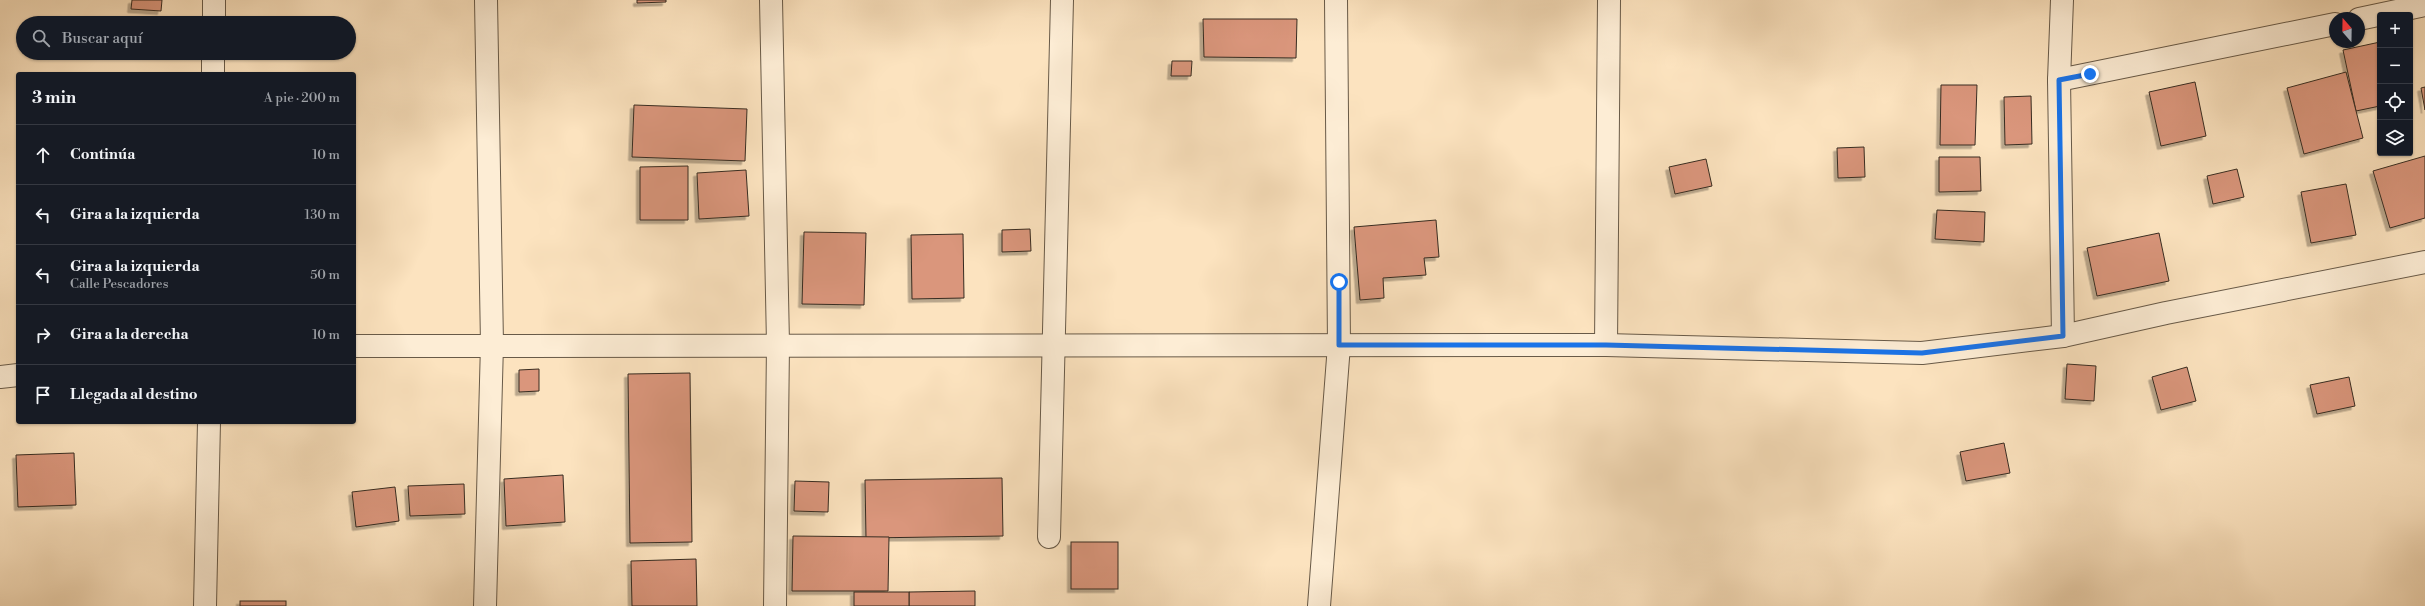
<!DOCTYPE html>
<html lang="es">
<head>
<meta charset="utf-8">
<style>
	:root { --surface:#171b24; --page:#242831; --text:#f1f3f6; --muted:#9ea1a6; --line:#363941 }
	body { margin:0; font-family:"Libre Bodoni",serif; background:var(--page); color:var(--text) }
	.controls { position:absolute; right:12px; top:12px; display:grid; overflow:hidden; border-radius:4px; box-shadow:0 1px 3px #0004 }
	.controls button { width:36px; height:36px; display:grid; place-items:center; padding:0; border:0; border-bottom:1px solid var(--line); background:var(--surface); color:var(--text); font:20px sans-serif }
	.compass { position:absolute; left:2329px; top:12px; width:36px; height:36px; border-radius:50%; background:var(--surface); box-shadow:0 1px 3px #0004; rotate:340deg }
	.stop { position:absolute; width:12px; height:12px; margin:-9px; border:3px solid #1a73e8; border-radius:50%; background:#fff }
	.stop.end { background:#1a73e8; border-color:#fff; box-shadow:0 1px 4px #0008 }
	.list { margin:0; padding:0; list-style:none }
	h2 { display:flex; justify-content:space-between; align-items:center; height:52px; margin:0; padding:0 16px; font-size:17px }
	h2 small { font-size:13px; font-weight:400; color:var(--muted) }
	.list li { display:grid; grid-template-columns:26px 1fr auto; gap:12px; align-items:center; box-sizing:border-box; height:60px; padding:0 16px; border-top:1px solid var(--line) }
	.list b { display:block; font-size:15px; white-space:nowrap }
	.list p { margin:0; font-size:13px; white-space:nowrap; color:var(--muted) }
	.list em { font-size:13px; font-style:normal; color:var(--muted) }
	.icon { flex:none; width:22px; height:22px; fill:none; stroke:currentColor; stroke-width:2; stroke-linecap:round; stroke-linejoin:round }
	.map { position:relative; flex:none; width:2425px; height:606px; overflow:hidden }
	.search { position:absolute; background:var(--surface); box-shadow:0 1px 3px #0004; left:16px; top:16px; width:340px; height:44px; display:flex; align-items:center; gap:10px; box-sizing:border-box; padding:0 14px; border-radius:22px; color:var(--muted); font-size:15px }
	.panel { position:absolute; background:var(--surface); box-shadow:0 1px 3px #0004; left:16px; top:72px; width:340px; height:352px; border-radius:4px }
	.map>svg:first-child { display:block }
</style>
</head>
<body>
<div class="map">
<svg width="2425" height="606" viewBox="0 0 2425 606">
	<defs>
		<filter id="shadow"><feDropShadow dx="-3.5" dy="3.5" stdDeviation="0" flood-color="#0004"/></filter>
	</defs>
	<rect width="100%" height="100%" fill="#fce3bf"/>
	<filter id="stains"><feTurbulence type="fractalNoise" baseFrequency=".005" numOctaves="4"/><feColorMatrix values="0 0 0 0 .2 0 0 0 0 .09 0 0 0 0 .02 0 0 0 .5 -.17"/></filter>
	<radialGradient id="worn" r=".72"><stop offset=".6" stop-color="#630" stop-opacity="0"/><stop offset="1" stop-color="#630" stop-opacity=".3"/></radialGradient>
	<g fill="#da967c" stroke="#372c21" filter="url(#shadow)">
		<polygon points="132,0 162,0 161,11 131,9"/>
		<polygon points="637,0 666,0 666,2 637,3"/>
		<polygon points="1203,19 1297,19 1296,58 1204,57"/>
		<polygon points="2380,42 2380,106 2356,111 2343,50"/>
		<polygon points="1172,61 1192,61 1191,76 1171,76"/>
		<polygon points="2346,72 2363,138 2304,154 2287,88"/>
		<polygon points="2195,82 2206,136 2161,146 2149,92"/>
		<polygon points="1941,85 1977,85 1975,145 1940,145"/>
		<polygon points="2425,87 2425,110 2421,88"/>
		<polygon points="2031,96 2032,144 2005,145 2004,97"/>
		<polygon points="634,105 747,109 745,161 632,157"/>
		<polygon points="1864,147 1865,177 1838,178 1837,148"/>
		<polygon points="2425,156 2425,218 2390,228 2373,171"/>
		<polygon points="1939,157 1980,157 1981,191 1939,192"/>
		<polygon points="1706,159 1712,186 1675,194 1669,167"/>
		<polygon points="688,166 688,220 640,220 640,167"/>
		<polygon points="2237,169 2244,197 2213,204 2207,176"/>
		<polygon points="746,170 749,216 699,219 697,173"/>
		<polygon points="2346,184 2356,235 2311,243 2301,192"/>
		<polygon points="1937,210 1985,212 1984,242 1935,239"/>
		<polygon points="1436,220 1439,257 1424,258 1426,275 1383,278 1384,298 1360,300 1354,227"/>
		<polygon points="1030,229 1031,251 1002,252 1002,230"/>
		<polygon points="804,232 866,233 864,305 802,304"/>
		<polygon points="2159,233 2169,281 2097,296 2087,248"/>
		<polygon points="963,234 964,298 912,299 911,235"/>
		<polygon points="2067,364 2096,366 2094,401 2065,399"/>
		<polygon points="2187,367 2196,401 2161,410 2152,377"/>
		<polygon points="539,369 539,391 519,392 519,370"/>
		<polygon points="690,373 692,542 630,543 628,374"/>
		<polygon points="2349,377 2355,406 2317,414 2310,385"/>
		<polygon points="2004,443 2010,473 1966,481 1960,452"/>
		<polygon points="74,453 76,505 18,507 16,455"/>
		<polygon points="563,475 565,522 506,526 504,479"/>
		<polygon points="1002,478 1003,536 866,538 865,480"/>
		<polygon points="795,481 829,482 828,512 794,511"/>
		<polygon points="464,484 465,514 410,516 408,486"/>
		<polygon points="395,487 399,521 356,527 352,492"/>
		<polygon points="793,536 889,537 888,591 792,591"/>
		<rect x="1071" y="542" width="47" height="47"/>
		<polygon points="696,559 697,606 632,606 631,561"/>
		<polygon points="975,591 975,606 909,606 909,592"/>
		<rect x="854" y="592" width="55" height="14"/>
		<rect x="240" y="601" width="46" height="5"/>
	</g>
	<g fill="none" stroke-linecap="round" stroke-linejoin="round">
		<g stroke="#685a48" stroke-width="24">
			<g id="street">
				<polyline points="771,0 778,344 775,606"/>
				<polyline points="2062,0 2059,80 2063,336"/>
				<polyline points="2359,19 2425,5"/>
				<polyline points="214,23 214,0"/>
				<polyline points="213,74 213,53"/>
				<polyline points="2059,80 2335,24"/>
				<polyline points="1606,345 1609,0"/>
				<polyline points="354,346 1606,345 1922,353 2063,336 2166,313 2425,262"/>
				<polyline points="0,377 18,375"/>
				<polyline points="1049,537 1062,0"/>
				<polyline points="205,606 209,422"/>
				<polyline points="485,606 492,344 486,0"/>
				<polyline points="1319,606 1339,345 1336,0"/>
			</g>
		</g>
		<use href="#street" stroke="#fdedd5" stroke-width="22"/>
	</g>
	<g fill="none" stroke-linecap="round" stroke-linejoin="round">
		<polyline stroke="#1a73e8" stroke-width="5" points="1339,282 1339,345 1606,345 1922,353 2063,336 2059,80 2090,74"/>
	</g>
	<rect width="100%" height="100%" filter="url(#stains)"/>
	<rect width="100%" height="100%" fill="url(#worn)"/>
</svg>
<div class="controls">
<button>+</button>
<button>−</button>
<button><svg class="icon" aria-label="locate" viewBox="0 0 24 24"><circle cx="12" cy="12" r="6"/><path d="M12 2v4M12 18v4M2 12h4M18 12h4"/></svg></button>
<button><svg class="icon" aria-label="layers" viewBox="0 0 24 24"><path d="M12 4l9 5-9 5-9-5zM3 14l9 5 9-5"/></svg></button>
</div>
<svg class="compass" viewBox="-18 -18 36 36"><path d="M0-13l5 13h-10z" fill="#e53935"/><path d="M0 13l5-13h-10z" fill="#9ea1a6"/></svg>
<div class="stop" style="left:1339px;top:282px"></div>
<div class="stop end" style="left:2090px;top:74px"></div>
<div class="search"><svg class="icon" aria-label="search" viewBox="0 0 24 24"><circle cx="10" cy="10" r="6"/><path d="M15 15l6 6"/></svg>Buscar aquí</div>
<section class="panel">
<h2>3 min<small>A pie · 200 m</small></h2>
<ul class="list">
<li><svg class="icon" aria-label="ahead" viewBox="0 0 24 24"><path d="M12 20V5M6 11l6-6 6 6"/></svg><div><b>Continúa</b></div><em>10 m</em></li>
<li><svg class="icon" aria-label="left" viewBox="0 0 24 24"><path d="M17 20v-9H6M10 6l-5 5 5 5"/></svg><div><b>Gira a la izquierda</b></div><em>130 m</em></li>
<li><svg class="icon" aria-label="left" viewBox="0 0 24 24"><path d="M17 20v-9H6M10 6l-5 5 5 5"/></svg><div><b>Gira a la izquierda</b><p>Calle Pescadores</p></div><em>50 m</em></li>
<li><svg class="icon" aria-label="right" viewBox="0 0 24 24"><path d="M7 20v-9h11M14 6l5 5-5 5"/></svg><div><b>Gira a la derecha</b></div><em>10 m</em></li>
<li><svg class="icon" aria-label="arrive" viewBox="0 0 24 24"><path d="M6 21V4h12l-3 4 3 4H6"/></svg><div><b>Llegada al destino</b></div></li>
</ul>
</section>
</div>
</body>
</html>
